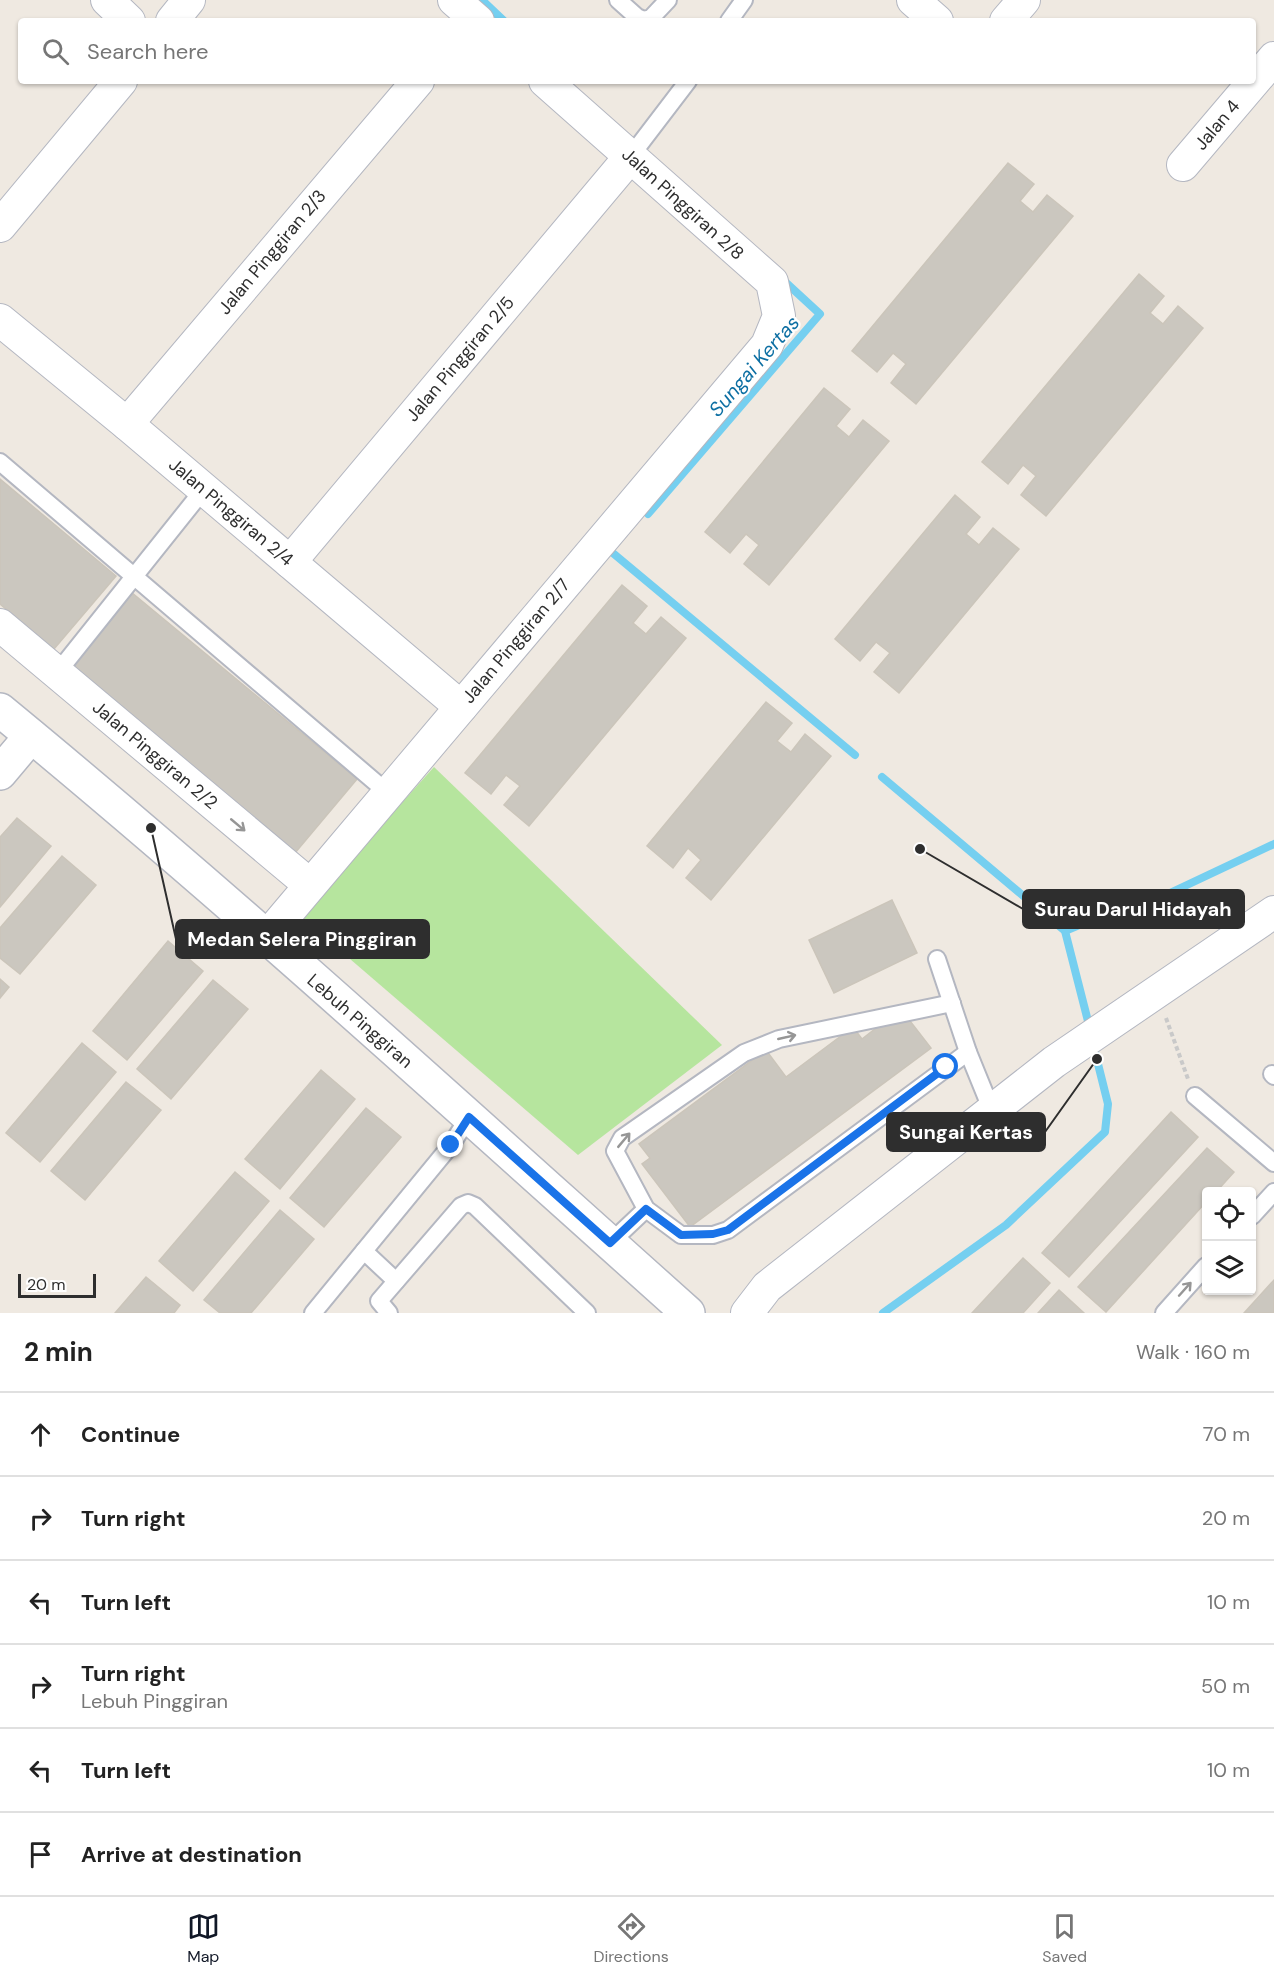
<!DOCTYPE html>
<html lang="en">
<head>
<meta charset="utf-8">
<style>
	:root { --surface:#fff; --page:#f2f2f2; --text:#222; --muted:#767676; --line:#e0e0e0; --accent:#111827 }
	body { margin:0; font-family:"DM Sans",sans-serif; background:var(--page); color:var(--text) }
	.controls { position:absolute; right:18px; bottom:18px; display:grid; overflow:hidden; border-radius:6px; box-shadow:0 2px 4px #0004 }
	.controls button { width:54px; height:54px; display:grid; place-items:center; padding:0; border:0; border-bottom:2px solid var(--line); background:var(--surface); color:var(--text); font:30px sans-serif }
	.scale { position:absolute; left:18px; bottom:15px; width:78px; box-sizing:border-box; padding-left:6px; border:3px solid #2e2e2e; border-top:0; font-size:16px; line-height:21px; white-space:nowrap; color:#2e2e2e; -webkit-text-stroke:4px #fff; paint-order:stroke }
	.stop { position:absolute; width:18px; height:18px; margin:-14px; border:4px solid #1a73e8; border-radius:50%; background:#fff }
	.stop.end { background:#1a73e8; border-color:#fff; box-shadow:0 2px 6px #0008 }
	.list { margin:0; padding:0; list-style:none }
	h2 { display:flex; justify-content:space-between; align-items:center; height:78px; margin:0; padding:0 24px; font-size:26px }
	h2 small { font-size:20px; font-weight:400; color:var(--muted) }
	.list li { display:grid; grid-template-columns:39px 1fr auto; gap:18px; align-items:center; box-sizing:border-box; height:84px; padding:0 24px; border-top:2px solid var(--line) }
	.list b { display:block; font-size:22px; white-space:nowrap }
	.list p { margin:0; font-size:20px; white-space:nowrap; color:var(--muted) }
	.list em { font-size:20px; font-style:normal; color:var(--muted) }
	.icon { flex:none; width:33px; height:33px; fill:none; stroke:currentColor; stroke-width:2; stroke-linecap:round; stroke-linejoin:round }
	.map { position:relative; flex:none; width:1274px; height:1313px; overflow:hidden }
	.search { position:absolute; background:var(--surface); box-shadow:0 2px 4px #0004; left:18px; right:18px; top:18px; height:66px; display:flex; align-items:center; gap:15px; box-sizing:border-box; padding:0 21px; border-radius:6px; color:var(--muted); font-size:22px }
	.sheet { height:582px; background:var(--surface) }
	nav { display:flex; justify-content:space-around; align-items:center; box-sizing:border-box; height:84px; border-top:2px solid var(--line); background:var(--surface); font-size:16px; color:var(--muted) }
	nav a { display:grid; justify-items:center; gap:3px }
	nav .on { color:var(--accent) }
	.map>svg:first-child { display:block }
</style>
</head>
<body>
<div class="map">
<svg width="1274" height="1313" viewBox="0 0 1274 1313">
	<rect width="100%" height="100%" fill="#efe9e1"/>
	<polygon fill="#b6e59e" points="434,767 722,1045 578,1155 300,916"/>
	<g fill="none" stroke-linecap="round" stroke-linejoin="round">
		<g stroke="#75cff0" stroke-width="8">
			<polyline points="482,0 504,21"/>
			<polyline points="648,514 820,314 782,279"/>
			<polyline points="614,554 855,755"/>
			<polyline points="882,777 1065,931 1090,1029"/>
			<polyline points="1153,901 1274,844"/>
			<polyline points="1065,931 1110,912"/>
			<polyline points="883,1313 1006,1225 1105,1132 1108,1104 1093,1044"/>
		</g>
	</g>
	<g fill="#cbc7bf" stroke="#cbc5ba" stroke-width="1.5">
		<polygon points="1008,163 1034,184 1020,201 1033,212 1047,195 1073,216 916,404 891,383 906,364 893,353 877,372 852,351"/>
		<polygon points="1139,274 1164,296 1150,313 1163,324 1178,306 1203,328 1046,516 1021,495 1036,476 1023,465 1008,484 982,462"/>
		<polygon points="824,388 850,409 836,426 849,437 863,420 889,441 769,585 744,564 759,545 746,534 730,553 705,532"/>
		<polygon points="0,479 116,576 54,649 0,604"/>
		<polygon points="955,495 980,517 966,534 979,545 993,528 1019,549 899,693 874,672 890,653 876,642 860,661 835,639"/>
		<polygon points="622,585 647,606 633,623 646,634 661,617 686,638 529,826 504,805 520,786 506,775 491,794 465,773"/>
		<polygon points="131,592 357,779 295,853 70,665"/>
		<polygon points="766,702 792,723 777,741 791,752 805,734 831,756 711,900 686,878 701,860 688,848 673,868 647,846"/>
		<polygon points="17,818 51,846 0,907 0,837"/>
		<polygon points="62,856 96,885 20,974 0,958 0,928"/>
		<polygon points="892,900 917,953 834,993 809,940"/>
		<polygon points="168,941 203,971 127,1060 93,1031"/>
		<polygon points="0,979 9,987 0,998"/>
		<polygon points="213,980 248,1009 171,1099 137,1069"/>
		<polygon points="910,1021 931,1048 690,1227 642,1164 650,1158 639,1144 766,1050 786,1077 853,1027 862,1039 880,1025"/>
		<polygon points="82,1043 116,1072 40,1162 6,1133"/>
		<polygon points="321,1070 355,1099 280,1189 245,1159"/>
		<polygon points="126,1082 161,1110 85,1200 51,1171"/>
		<polygon points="366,1108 401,1137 324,1227 290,1198"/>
		<polygon points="1171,1112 1198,1137 1069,1277 1042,1253"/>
		<polygon points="1207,1148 1234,1172 1216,1192 1206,1192 1206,1202 1106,1312 1078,1287"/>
		<polygon points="235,1172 269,1201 193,1291 159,1261"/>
		<polygon points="280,1210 314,1239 251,1313 220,1313 204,1300"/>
		<polygon points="1023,1258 1050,1283 1023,1313 972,1313"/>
		<polygon points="146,1277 180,1305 174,1313 115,1313"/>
		<polygon points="1274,1280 1274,1313 1244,1313"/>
		<polygon points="1059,1290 1084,1313 1038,1313"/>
	</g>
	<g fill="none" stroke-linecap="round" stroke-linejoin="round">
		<g stroke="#b4b7c1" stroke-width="20">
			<g id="service">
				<polyline points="618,0 637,17 644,20 651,18 668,0"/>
				<polyline points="729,21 744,0"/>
				<polyline points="630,157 688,81"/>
				<polyline points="0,462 388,793"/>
				<polyline points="57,673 204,489"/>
				<polyline points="937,959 968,1052 992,1111"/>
				<polyline points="952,1003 779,1039 744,1053 622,1138 615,1151 646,1209 681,1235 713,1235 728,1230 968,1052"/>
				<polyline points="1272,1074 1274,1076"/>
				<polyline points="1195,1096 1274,1163"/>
				<polyline points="1252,1216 1274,1192"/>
				<polyline points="610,1243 646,1209"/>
				<polyline points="364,1251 396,1281"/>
				<polyline points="313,1313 451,1145 469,1117"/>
				<polyline points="389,1313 379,1301 461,1206 468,1203 475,1206 587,1313"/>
				<polyline points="1164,1313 1206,1266"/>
			</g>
		</g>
		<g stroke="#b4b7c1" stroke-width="34">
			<g id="minor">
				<polyline points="107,0 129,21"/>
				<polyline points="454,0 478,21"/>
				<polyline points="913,0 937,21"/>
				<polyline points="172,21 189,0"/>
				<polyline points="1006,21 1024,0"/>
				<polyline points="1183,165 1274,58"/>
				<polyline points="0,226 121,81"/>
				<polyline points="0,320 127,424 461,707"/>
				<polyline points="127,424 418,81"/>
				<polyline points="290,562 630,157"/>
				<polyline points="0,625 310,885"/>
				<polyline points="266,938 767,345 779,316 772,282 545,81"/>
				<polyline points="747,1313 767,1287 1054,1062 1274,912"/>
			</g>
		</g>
		<g stroke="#b4b7c1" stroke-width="36">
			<g id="tertiary">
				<path d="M 0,710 C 236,904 461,1110 688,1313"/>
				<polyline points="0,773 31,736"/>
			</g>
		</g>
		<polyline stroke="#c9c9c9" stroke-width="4" stroke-dasharray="4.5 3" stroke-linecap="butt" points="1166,1018 1188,1079"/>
		<use href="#service" stroke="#fff" stroke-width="16"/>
		<use href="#minor" stroke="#fff" stroke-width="32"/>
		<use href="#tertiary" stroke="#fff" stroke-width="33"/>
	</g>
	<defs><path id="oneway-shaft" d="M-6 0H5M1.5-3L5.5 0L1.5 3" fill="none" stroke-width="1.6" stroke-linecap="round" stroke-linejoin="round" transform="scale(1.5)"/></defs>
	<g stroke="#969696">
		<use href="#oneway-shaft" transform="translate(238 825) rotate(40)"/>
		<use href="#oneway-shaft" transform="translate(787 1037) rotate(-13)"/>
		<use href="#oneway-shaft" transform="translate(624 1140) rotate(-50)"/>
		<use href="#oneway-shaft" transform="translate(1185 1289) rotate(-48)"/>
	</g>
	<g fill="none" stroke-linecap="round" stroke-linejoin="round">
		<polyline stroke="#1a73e8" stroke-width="8" points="451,1145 469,1117 610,1243 646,1209 681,1235 713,1234 728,1230 946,1067"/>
	</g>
	<g text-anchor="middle" stroke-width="4.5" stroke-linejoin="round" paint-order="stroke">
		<g font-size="18" fill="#2e2e2e" stroke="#fff">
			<text transform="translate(1217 125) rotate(-50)" y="6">Jalan 4</text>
			<text transform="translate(683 204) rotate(42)" y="6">Jalan Pinggiran 2/8</text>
			<text transform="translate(272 252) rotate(-50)" y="6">Jalan Pinggiran 2/3</text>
			<text transform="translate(460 359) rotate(-50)" y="6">Jalan Pinggiran 2/5</text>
			<text transform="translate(231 512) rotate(40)" y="6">Jalan Pinggiran 2/4</text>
			<text transform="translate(516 641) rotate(-50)" y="6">Jalan Pinggiran 2/7</text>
			<text transform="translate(155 755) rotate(40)" y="6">Jalan Pinggiran 2/2</text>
			<text transform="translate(360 1021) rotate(41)" y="6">Lebuh Pinggiran</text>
		</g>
		<g font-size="20" font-style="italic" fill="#0d6fa3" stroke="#fff">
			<text transform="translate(754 366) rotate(-49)" y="7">Sungai Kertas</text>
		</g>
	</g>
	<path fill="none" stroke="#2e2e2e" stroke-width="2" d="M920 849L1023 909M151 828L176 939M1097 1059L1045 1132"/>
	<g fill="#2e2e2e" stroke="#fff" stroke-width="2">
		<circle cx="920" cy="849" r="6"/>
		<circle cx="151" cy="828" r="6"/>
		<circle cx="1097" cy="1059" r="6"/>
	</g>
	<g fill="#2e2e2e" stroke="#2e2e2e" stroke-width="2">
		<rect x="1023" y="890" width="221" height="38" rx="6"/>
		<rect x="176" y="920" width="253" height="38" rx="6"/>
		<rect x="887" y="1113" width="158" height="38" rx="6"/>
	</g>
	<g font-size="20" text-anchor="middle" font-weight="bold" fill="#fff">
		<text x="1133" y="916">Surau Darul Hidayah</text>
		<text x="302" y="946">Medan Selera Pinggiran</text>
		<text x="966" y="1139">Sungai Kertas</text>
	</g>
</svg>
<div class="controls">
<button><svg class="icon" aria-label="locate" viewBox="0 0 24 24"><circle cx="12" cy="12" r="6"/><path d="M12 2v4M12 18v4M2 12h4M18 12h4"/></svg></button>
<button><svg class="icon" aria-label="layers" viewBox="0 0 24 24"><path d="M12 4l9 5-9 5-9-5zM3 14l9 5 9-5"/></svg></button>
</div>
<div class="scale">20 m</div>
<div class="stop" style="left:946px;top:1067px"></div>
<div class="stop end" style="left:451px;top:1145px"></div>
<div class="search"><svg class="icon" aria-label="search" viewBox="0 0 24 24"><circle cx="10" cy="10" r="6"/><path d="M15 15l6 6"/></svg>Search here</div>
</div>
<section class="sheet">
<h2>2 min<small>Walk · 160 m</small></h2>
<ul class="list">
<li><svg class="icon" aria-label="ahead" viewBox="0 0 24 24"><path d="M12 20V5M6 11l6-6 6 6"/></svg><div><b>Continue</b></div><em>70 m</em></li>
<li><svg class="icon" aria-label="right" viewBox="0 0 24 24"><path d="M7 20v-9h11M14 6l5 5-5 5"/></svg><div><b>Turn right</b></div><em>20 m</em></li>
<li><svg class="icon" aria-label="left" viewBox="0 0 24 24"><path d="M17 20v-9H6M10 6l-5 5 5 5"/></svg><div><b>Turn left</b></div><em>10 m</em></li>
<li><svg class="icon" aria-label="right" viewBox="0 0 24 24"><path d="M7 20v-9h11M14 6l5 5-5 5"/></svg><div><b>Turn right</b><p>Lebuh Pinggiran</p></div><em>50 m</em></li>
<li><svg class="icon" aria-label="left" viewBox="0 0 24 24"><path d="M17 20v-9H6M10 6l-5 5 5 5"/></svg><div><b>Turn left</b></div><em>10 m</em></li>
<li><svg class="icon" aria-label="arrive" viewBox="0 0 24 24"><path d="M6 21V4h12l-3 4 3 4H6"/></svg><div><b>Arrive at destination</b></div></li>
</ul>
</section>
<nav>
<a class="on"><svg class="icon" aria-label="map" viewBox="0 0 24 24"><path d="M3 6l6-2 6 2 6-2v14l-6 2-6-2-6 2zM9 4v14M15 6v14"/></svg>Map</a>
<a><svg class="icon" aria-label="directions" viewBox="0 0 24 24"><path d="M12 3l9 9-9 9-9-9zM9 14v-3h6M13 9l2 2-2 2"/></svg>Directions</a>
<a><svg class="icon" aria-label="saved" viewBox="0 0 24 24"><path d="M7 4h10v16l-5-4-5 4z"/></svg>Saved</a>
</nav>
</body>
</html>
